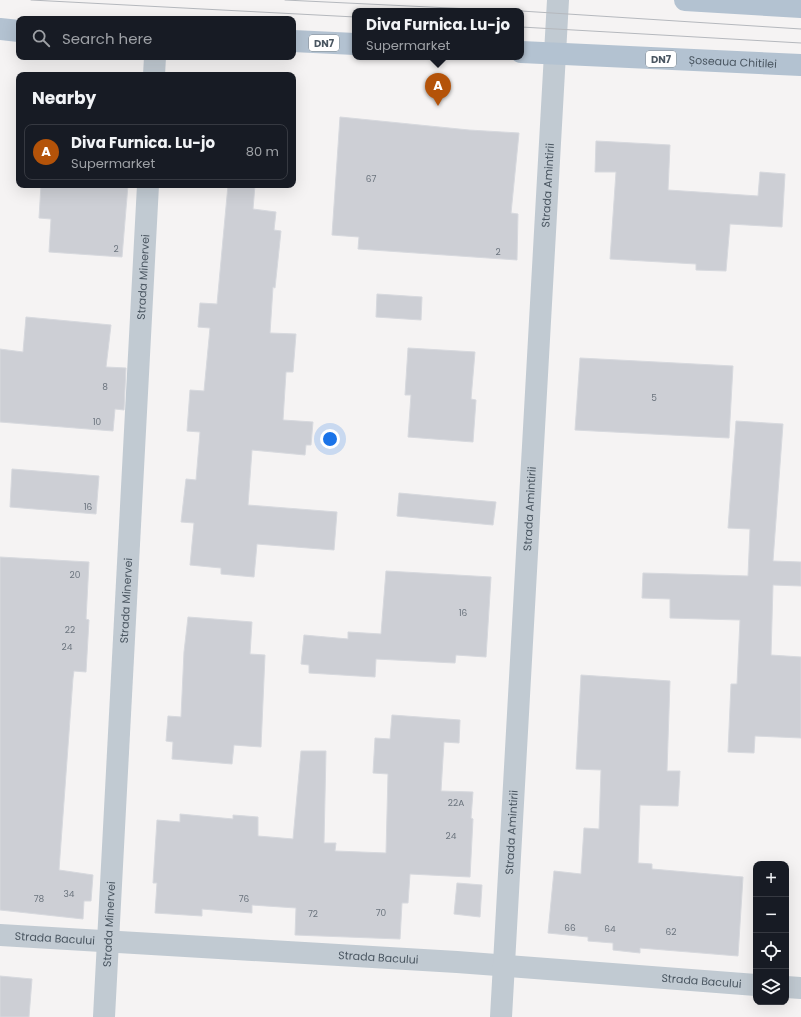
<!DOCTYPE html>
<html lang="en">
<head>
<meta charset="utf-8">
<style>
	:root { --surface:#171b24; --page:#20242c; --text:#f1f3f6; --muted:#9ea1a6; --line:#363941; --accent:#b45309 }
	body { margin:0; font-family:Poppins,sans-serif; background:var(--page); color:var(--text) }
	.controls { position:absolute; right:12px; bottom:12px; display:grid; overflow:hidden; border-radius:8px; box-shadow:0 4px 16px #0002 }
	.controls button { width:36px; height:36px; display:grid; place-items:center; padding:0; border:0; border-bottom:1px solid var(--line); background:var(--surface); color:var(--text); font:20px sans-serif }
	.you { position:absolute; left:330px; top:439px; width:14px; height:14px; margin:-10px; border:3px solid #fff; border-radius:50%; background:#1a73e8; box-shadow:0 0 0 6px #1a73e833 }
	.badge { display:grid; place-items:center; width:26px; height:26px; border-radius:50%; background:var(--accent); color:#fff; font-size:13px; font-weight:700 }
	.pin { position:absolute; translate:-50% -33px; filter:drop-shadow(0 1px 2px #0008) }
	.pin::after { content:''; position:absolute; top:21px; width:14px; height:12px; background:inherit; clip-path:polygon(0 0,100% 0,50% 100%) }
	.popup { position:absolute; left:352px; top:8px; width:172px; height:52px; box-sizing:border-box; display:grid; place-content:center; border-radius:8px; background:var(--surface); filter:drop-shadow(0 1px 3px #0005); font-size:13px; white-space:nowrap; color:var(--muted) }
	.popup b { font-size:15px; color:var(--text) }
	.popup::after { content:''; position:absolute; left:50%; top:100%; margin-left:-8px; border:8px solid transparent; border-top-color:var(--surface) }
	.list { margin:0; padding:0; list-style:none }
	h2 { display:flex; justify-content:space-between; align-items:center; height:52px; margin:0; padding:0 16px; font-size:17px }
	h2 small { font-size:13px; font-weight:400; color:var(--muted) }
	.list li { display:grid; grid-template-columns:26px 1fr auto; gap:12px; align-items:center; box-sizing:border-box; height:56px; margin:0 8px 8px; padding:0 8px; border:1px solid var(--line); border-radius:8px }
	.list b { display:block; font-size:15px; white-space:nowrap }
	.list p { margin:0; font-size:13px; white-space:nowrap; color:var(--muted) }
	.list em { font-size:13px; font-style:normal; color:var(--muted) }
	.icon { flex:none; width:22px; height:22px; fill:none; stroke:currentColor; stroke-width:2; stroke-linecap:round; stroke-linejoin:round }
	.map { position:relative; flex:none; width:801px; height:1017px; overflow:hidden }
	.search { position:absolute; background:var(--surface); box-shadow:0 4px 16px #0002; left:16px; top:16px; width:280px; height:44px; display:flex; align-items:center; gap:10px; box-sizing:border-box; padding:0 14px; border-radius:8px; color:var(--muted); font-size:15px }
	.panel { position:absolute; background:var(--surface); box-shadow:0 4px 16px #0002; left:16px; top:72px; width:280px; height:116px; border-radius:8px }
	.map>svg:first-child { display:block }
</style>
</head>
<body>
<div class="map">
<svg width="801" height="1017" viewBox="0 0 801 1017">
	<rect width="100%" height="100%" fill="#f5f3f3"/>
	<g fill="#cdcfd5" stroke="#d7d9de">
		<polygon points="340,117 469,130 519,133 511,213 518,214 517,260 358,249 359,237 332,235"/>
		<polygon points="596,141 670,145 668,190 758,196 760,172 785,174 782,227 730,224 726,271 696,270 696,264 610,259 616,172 595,172"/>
		<polygon points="41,185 128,185 122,257 49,252 51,219 39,218"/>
		<polygon points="228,185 255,185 253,209 276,212 274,230 281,231 275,288 273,287 270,333 296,334 293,372 286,372 283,420 313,422 311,445 306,445 305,455 252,450 248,505 337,512 334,550 257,544 254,577 221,574 221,568 190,565 194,523 181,522 186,479 196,480 200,432 187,431 190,390 204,391 210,328 198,327 200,303 217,304"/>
		<polygon points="377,294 422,297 421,320 376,317"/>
		<polygon points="26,317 111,325 106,367 126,368 124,410 115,409 113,431 0,422 0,349 23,352"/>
		<polygon points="408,348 475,352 471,399 476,400 473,442 408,437 411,395 405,395"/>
		<polygon points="580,358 733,366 729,438 575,430"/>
		<polygon points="736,421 783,424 773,561 801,562 801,586 773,585 771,655 801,657 801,738 755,736 754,753 728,752 731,684 737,684 740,620 670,618 670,599 642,598 643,573 748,576 750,529 728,528"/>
		<polygon points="12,469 99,476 96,514 10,507"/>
		<polygon points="399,493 496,502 493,525 397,516"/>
		<polygon points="0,557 89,562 86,619 89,620 86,672 74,671 73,678 59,870 93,875 91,901 84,901 83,919 0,910"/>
		<polygon points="386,571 491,577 486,657 456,655 455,663 376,659 375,677 309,673 309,665 301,664 304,635 348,639 348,632 381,634"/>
		<polygon points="188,617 252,622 250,654 265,655 261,747 234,745 232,764 172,759 173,742 166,741 168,716 181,717 184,652"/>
		<polygon points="581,675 670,681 667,771 680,771 678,806 640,805 638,863 652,864 652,869 743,877 738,956 640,948 640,953 613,950 613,943 588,941 588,937 548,933 554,871 581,874 584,828 599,829 601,770 576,769"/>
		<polygon points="392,715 460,720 459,743 444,742 441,791 473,792 471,818 473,819 470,877 410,874 408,903 402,903 400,939 295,935 296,908 252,905 252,913 202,909 202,916 155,913 157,883 153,883 157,820 180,822 180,814 233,819 233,815 258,817 258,836 293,839 301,751 326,751 324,843 336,843 335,851 386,853 388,774 373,773 375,738 390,739"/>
		<polygon points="457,883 482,885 480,917 454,914"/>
		<polygon points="0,976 32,979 29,1017 0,1017"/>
	</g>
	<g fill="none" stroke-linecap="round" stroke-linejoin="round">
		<g stroke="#c1cad2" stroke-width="22">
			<polyline points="154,75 155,57"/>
			<path id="s1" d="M 0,935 L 457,962 L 756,985"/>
			<polyline points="786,987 801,988"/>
			<path id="s2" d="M 104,1017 L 148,185"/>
			<path id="s3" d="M 501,1017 L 558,0"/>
		</g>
		<g stroke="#b3c2d1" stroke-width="22">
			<polyline points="685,0 801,7"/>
			<polyline points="0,29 19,31"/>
			<polyline points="293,41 355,44"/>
			<path id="s4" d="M 521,52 L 801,65"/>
		</g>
		<g stroke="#b5b8bd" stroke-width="1">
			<polyline points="31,0 355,17"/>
			<polyline points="285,0 512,11"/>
			<polyline points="521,11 801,29"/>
			<polyline points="521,27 801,43"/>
		</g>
	</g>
	<g text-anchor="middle" stroke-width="3" stroke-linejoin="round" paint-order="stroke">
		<g font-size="9" fill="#6b747e">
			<text x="371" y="182">67</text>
			<text x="116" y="252">2</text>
			<text x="498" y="255">2</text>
			<text x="105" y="390">8</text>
			<text x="654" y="401">5</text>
			<text x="97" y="425">10</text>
			<text x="88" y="510">16</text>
			<text x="75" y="578">20</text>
			<text x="463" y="616">16</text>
			<text x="70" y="633">22</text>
			<text x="67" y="650">24</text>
			<text x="456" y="806">22A</text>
			<text x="451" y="839">24</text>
			<text x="69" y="897">34</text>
			<text x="39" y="902">78</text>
			<text x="244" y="902">76</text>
			<text x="381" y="916">70</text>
			<text x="313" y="917">72</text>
			<text x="570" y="931">66</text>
			<text x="610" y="932">64</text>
			<text x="671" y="935">62</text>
		</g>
		<g fill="#fff" stroke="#808990" stroke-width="1">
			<rect x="309" y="35" width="30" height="16" rx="3"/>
			<rect x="646" y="51" width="30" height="16" rx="3"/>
		</g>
		<g font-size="10" font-weight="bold" fill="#4a5661">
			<text x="324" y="47">DN7</text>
			<text x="661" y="63">DN7</text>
		</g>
		<g font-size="11" fill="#4a5661" stroke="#fff">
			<text dy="4" stroke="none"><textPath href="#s4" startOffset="212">Șoseaua Chitilei</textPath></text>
			<text dy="4" stroke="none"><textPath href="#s3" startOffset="833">Strada Amintirii</textPath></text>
			<text dy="4" stroke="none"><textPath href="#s2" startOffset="741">Strada Minervei</textPath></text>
			<text dy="4" stroke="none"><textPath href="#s3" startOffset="509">Strada Amintirii</textPath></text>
			<text dy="4" stroke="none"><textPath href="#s2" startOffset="417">Strada Minervei</textPath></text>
			<text dy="4" stroke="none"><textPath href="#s3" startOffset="185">Strada Amintirii</textPath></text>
			<text dy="4" stroke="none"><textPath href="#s2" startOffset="93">Strada Minervei</textPath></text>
			<text dy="4" stroke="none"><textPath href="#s1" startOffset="55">Strada Bacului</textPath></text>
			<text dy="4" stroke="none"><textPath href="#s1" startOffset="379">Strada Bacului</textPath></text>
			<text dy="4" stroke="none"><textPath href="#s1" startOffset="703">Strada Bacului</textPath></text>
		</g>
	</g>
</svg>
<div class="controls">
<button>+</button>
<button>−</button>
<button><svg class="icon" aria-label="locate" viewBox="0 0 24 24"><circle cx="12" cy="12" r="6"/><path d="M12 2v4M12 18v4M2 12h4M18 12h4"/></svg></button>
<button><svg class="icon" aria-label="layers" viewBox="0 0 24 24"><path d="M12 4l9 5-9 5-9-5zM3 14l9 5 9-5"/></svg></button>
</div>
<div class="you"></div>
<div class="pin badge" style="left:438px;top:106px">A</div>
<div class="popup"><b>Diva Furnica. Lu-jo</b>Supermarket</div>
<div class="search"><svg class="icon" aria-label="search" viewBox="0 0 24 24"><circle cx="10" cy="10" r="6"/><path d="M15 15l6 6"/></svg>Search here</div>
<section class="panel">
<h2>Nearby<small></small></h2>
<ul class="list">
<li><span class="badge">A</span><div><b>Diva Furnica. Lu-jo</b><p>Supermarket</p></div><em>80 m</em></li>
</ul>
</section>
</div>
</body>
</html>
